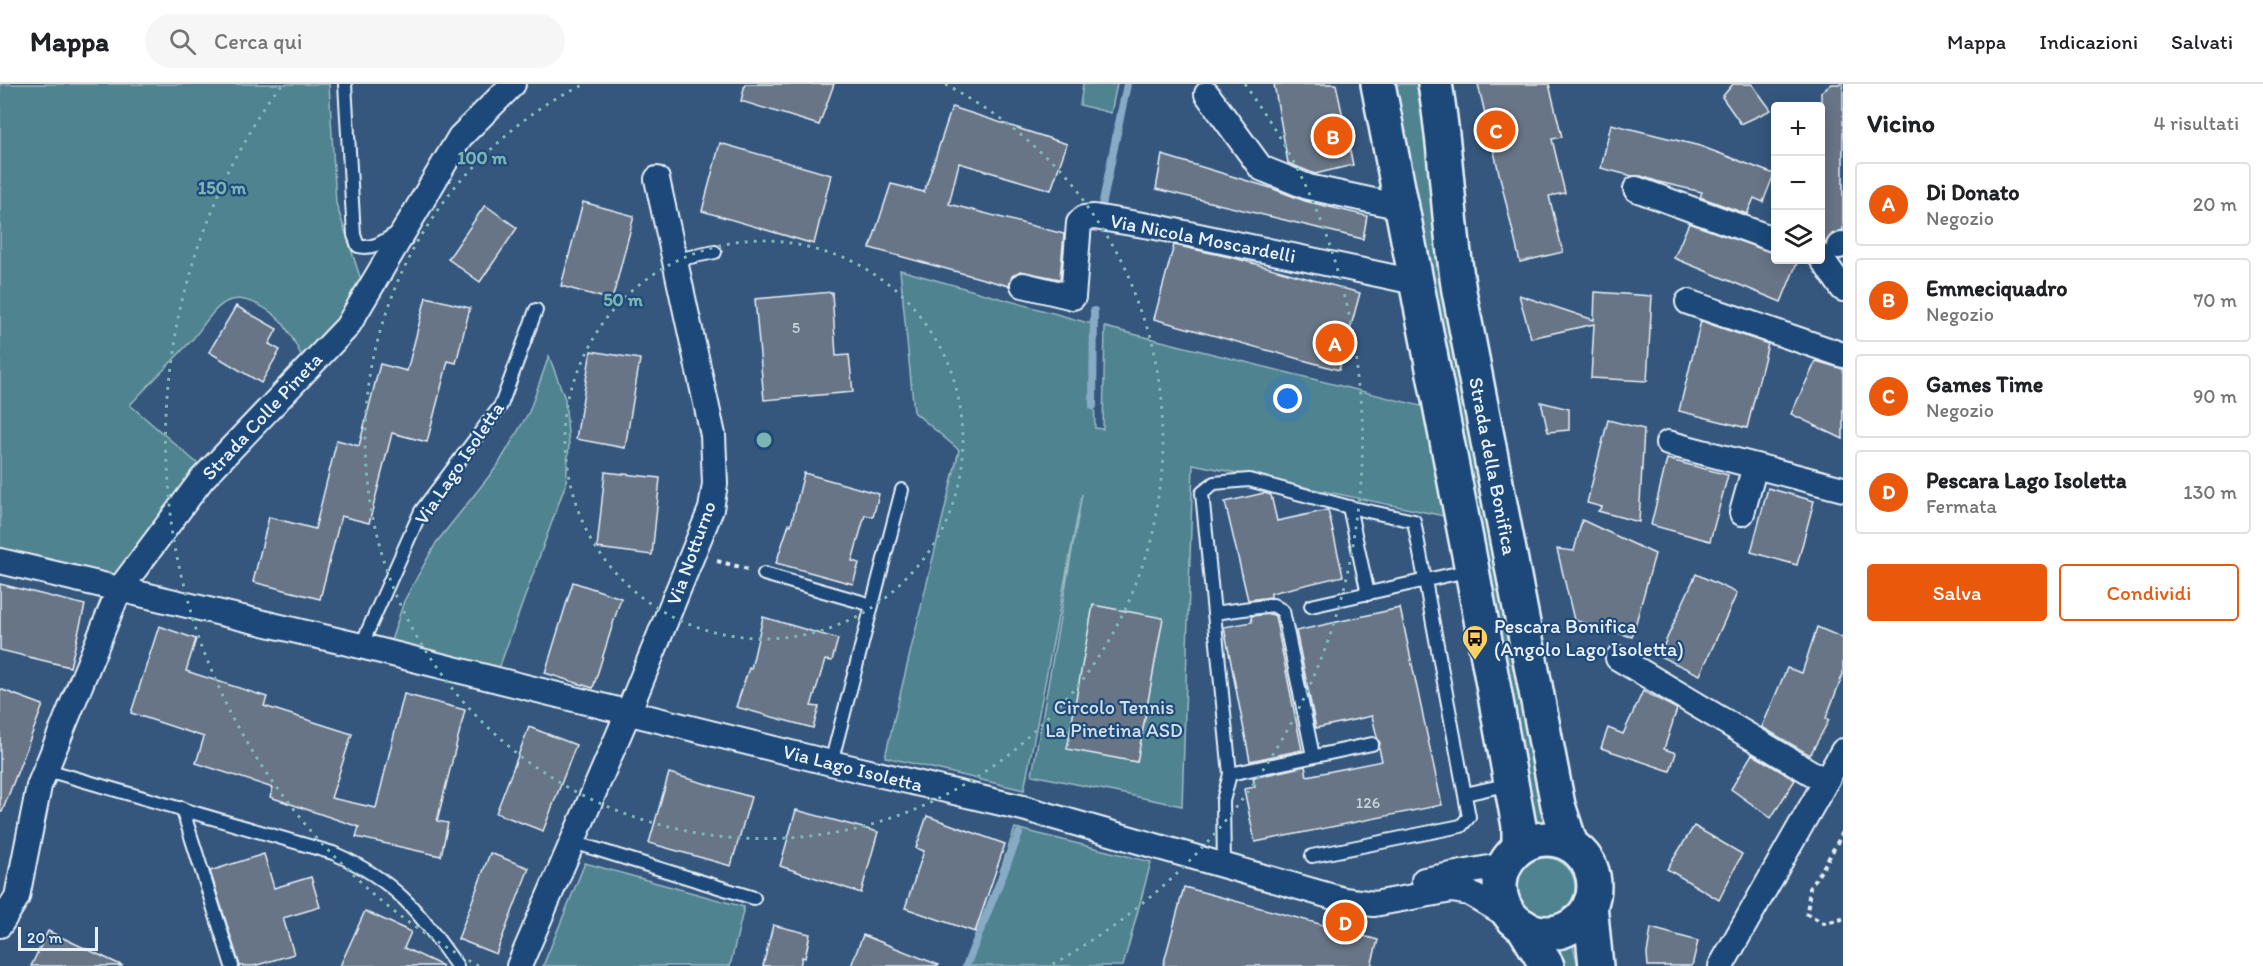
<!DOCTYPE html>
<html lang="it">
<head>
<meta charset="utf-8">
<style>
	:root { --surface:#fff; --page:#f6f6f6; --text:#202124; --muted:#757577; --line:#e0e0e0; --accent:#ea580c }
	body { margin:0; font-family:Itim,sans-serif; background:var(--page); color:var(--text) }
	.controls { position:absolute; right:18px; top:18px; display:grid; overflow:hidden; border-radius:6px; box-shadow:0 3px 15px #0003 }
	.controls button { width:54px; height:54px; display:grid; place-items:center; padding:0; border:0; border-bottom:2px solid var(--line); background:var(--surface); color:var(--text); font:30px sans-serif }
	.scale { position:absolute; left:18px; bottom:15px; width:80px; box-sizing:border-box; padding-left:6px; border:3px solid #e8f1f8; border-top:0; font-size:16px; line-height:21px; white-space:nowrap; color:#e8f1f8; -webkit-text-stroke:4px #1f4a7a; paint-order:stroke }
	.you { position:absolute; left:1288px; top:315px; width:21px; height:21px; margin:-15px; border:4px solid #fff; border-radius:50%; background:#1a73e8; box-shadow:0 0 0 9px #1a73e833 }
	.badge { display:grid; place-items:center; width:39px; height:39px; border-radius:50%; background:var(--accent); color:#fff; font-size:20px; font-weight:700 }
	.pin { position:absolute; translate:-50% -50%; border:3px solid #fff; box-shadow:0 2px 6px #0006 }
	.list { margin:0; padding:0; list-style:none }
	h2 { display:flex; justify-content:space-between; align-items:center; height:78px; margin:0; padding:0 24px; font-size:26px }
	h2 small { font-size:20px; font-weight:400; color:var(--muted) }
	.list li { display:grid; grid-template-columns:39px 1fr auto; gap:18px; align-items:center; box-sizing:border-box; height:84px; margin:0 12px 12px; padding:0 12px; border:2px solid var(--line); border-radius:6px }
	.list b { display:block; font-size:22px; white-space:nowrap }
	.list p { margin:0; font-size:20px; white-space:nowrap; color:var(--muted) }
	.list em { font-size:20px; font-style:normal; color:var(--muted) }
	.actions { display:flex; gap:12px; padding:18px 24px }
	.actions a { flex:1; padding:14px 0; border:2px solid var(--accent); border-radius:6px; text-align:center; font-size:21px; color:var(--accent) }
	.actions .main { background:var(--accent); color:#fff }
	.icon { flex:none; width:33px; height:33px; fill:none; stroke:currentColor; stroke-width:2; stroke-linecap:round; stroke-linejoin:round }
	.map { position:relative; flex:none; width:1843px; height:882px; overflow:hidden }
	header { display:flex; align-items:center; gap:36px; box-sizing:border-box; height:84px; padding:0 30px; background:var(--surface); border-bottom:2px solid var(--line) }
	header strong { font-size:28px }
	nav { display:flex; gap:33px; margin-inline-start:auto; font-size:21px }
	.search { width:420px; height:54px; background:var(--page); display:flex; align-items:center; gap:15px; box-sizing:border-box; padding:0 21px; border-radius:33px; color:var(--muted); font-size:22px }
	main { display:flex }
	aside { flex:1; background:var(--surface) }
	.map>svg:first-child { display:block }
</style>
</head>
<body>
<header>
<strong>Mappa</strong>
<div class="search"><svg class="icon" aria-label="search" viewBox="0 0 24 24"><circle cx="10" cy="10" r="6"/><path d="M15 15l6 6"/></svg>Cerca qui</div>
<nav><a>Mappa</a><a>Indicazioni</a><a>Salvati</a></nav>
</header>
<main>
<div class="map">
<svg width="1843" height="882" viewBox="0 0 1843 882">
	<rect width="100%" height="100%" fill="#35577e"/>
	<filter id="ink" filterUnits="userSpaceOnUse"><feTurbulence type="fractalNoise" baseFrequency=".0167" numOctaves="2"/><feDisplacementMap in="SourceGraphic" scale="12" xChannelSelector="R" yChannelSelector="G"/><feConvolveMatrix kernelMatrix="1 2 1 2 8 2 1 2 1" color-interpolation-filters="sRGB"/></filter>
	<g filter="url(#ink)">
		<g fill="#4f8390" stroke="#9cbac4" stroke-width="1.5">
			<path d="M 0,0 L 329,0 L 336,119 L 362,199 L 321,259 L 304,277 C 297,263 291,249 281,237 C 269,225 245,210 228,217 C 212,224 202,245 191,257 C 171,279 150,299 130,321 L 205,386 L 117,493 L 0,464 Z"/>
			<polygon points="1083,0 1117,0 1111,29 1080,21"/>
			<polygon points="1392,0 1420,0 1436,145 1552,740 1536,743"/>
			<polygon points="900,186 1092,240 1095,344 1103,345 1105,243 1425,323 1444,432 1193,380 1182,722 1032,691 1082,410 1024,706 885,673 959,366 914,328"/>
			<polygon points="549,272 565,315 569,361 566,399 498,587 390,560 404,517 436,459 498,381 529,328"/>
			<polygon points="1015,744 1151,778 1123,882 968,882"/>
			<circle cx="1546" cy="803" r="29"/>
			<polygon points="585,779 744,823 730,882 543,882"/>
			<polygon points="1573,861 1578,882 1563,882 1559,864"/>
		</g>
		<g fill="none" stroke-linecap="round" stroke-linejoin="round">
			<g stroke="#87aac5" stroke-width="8">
				<polyline points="1102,122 1127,0"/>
				<polyline points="1093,322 1094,227"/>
				<polyline points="966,882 1019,750"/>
			</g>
		</g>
		<g fill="#687487" stroke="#e8f1f8" stroke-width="1.5">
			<polygon points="745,0 834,0 819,41 741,17"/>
			<polygon points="1274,0 1336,0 1353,81 1315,90 1288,79"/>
			<polygon points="1478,0 1549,0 1562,53 1552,55 1565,109 1549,112 1563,168 1520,178"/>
			<polygon points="1733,0 1752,0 1771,26 1741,40 1722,13"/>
			<polygon points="1831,0 1843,0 1843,146 1832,150 1825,159 1821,158 1821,8"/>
			<polygon points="952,23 1067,60 1051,106 959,79 949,120 1064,150 1060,195 1020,187 1012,192 1009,202 870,164 891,100 924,108"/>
			<polygon points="1611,40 1700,62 1774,90 1763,118 1754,114 1747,130 1700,113 1702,108 1659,98 1641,92 1632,92 1601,84"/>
			<polygon points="720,59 831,91 814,160 702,127"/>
			<polygon points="1162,71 1271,104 1305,117 1367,132 1363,155 1156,105"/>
			<polygon points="583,118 634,132 612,216 561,202"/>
			<polygon points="485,121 517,144 480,198 448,175"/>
			<polygon points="1689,139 1776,170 1776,176 1789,176 1797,179 1781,218 1674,174"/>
			<polygon points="1174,161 1234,174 1360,209 1339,286 1154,235"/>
			<polygon points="832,208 836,272 849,271 853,308 764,316 755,215"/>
			<polygon points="1595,208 1652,212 1647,297 1591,294 1594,240 1531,254 1519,211 1594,236"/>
			<polygon points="426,213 470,224 456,279 448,277 427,358 392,349 369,439 341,432 320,515 253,498 269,433 315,445 337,356 359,362 380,280 407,287"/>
			<polygon points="236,222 277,245 269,260 280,266 261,299 209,268"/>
			<polygon points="1701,237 1768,260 1747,344 1679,327"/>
			<polygon points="591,267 640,275 625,364 576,355"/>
			<polygon points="1816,277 1843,285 1843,355 1791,330"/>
			<polygon points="1541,318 1569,325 1569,346 1548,348"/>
			<polygon points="1608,336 1644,345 1639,438 1598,427 1602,423 1587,419"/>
			<polygon points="1667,375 1728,391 1710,457 1651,441"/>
			<polygon points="605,388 660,394 652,471 597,464"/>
			<polygon points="804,389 879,410 873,433 865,431 852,477 859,479 853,500 776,479 789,440 791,441"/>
			<polygon points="1768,404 1814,417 1797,481 1751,468"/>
			<polygon points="1264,409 1271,411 1277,437 1328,426 1343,492 1271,509 1271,513 1248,516 1225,418"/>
			<polygon points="1582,436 1655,470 1632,553 1574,536 1557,465 1574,467"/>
			<polygon points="1696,490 1737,509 1700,591 1659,572"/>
			<polygon points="573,498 621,514 593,604 545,589"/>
			<polygon points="0,500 85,521 70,583 0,566"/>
			<polygon points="1093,521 1163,534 1137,678 1067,665"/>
			<polygon points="1400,524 1442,721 1255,758 1244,705 1255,703 1253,694 1305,682 1307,692 1382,677 1379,664 1380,659 1377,653 1372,632 1316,644 1296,547"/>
			<polygon points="1271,530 1275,532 1302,666 1250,677 1224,543 1252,538 1251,532"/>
			<polygon points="763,533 838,555 832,577 825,576 811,622 819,623 813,644 736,623 749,584 751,585"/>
			<polygon points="159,542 196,555 186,587 267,613 264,622 352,650 331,714 376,724 404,610 465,626 437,737 448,739 441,772 356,753 359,743 270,713 273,704 196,679 204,653 131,629"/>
			<polygon points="1817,543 1843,554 1843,590 1826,634 1829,636 1810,671 1762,643 1787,584 1802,589"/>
			<polygon points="0,605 43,621 2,728 0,728"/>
			<polygon points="1643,607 1677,625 1664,665 1676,669 1670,687 1601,664 1608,644 1623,650"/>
			<polygon points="529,643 576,661 543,747 496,729"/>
			<polygon points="1752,670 1795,696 1771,734 1731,705"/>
			<polygon points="669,689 751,713 731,782 649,759"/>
			<polygon points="796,726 878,748 861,809 780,782"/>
			<polygon points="927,732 1005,760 975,848 905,824 924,767 916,764"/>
			<polygon points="1694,742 1742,770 1719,816 1667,785"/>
			<polygon points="490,769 529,784 496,870 458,855"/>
			<polygon points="264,770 274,804 311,793 320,823 283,834 294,870 254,882 240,882 210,787"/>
			<polygon points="1184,803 1378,856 1371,882 1163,882"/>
			<polygon points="365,827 411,848 404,864 443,882 340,882"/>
			<polygon points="773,841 810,850 805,874 802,873 800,882 763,882"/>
			<polygon points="1651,844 1698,857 1692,882 1648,882 1647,870"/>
			<polygon points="48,847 123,882 31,882"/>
			<polygon points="863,851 939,881 938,882 851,882"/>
		</g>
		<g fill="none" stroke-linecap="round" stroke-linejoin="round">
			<g stroke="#e8f1f8" stroke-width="16">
				<g id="lane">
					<path d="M 345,0 L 354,151 L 358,162 C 374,166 385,156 398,148"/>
					<polyline points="675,176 715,168"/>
					<polyline points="764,490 872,521"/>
					<polyline points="1311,522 1471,486"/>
					<polyline points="1214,529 1273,521 1283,527 1313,672"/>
					<polyline points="361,562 421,427 501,321 536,226"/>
					<polyline points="831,679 902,406"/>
					<path d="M 47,686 L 333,769 C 397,797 418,827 457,882"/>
					<polyline points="1230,690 1372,660"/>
					<polyline points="1465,710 1510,700"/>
					<polyline points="182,724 232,882"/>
					<polyline points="573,758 754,814"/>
					<polyline points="1312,772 1461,742 1469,733 1414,437 1349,423 1368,510"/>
					<polyline points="1224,782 1223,717 1230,690 1202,409 1214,399 1249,396 1349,423"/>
				</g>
			</g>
			<g stroke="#e8f1f8" stroke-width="28">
				<g id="street">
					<polyline points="1207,10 1261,84 1308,103 1402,123"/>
					<polyline points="1636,105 1776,156"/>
					<polyline points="1839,162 1843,160"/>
					<polyline points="1820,172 1843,205"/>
					<polyline points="1023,201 1073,213 1079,139 1084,134 1094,133 1156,143 1415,198"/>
					<polyline points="1688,218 1843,271"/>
					<polyline points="1668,359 1843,405"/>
					<polyline points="1742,429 1755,382"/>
					<polyline points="0,477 361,562 831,679 1023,724 1344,816 1374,820 1452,806 1469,809 1512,834"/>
					<polyline points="1618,574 1825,697"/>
					<polyline points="1424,796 1505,781"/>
					<polyline points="0,841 17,813 39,702 119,506 202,395 347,243 460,53 513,0"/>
					<polyline points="519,882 628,629 711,425 715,400 713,351 657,95"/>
					<polyline points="1721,882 1843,667"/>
				</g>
			</g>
			<g stroke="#e8f1f8" stroke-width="38">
				<g id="secondary">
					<polyline points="1378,0 1472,486 1519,742 1519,764"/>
					<path d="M 1435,0 C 1447,68 1448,138 1459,207 L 1558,721 L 1571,761"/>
					<circle cx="1547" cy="802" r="47"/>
					<polyline points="1590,820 1596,882"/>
					<polyline points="1523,842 1547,882"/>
				</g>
			</g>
			<g stroke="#e8f1f8" stroke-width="4" stroke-dasharray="4.5 4.5" stroke-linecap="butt">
				<polyline points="717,477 748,485"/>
				<polyline points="1843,748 1826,779 1810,803 1807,830 1824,839 1843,835"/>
			</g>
			<use href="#lane" stroke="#1f4a7a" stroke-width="12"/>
			<use href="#street" stroke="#1f4a7a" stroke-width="24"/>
			<use href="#secondary" stroke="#1f4a7a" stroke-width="33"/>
		</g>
	</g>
	<g fill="none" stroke="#7cb4b3" stroke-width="3" stroke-dasharray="3 6">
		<circle cx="764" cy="356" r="199"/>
		<path d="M945 0A399 399 0 1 1 583 0"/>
		<path d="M479 882A598 598 0 0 1 283 0M1245 0A598 598 0 0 1 1049 882"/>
	</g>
	<defs>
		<g id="bus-pin" transform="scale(1.35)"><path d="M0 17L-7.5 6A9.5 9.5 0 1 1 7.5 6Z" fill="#ffd166" stroke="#1f4a7a"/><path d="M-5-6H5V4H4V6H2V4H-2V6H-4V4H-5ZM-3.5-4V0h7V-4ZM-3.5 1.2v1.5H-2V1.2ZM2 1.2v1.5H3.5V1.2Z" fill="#111"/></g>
	</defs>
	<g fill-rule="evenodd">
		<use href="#bus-pin" x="1475" y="554"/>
	</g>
	<g text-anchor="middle" stroke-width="4.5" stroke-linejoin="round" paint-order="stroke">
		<g font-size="16" fill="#c8d2dc">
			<text x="796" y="249">5</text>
			<text x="1368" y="724">126</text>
		</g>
		<g font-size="20" fill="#e8f1f8" stroke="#1f4a7a">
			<text transform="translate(1203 154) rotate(11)" y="7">Via Nicola Moscardelli</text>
			<text transform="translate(262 332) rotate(-47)" y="7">Strada Colle Pineta</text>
			<text transform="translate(459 379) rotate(-56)" y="7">Via Lago Isoletta</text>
			<text transform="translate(1493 382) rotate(79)" y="7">Strada della Bonifica</text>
			<text transform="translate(691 469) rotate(-70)" y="7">Via Notturno</text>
			<text transform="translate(853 684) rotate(14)" y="7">Via Lago Isoletta</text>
		</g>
		<g font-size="20" fill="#e8f1f8" stroke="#1f4a7a" text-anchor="start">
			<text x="1494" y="549">Pescara Bonifica<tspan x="1494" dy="23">(Angolo Lago Isoletta)</tspan></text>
		</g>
		<g font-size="20" fill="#d1e0e8" stroke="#1f4a7a">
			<text x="1114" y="630">Circolo Tennis<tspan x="1114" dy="23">La Pinetina ASD</tspan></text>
		</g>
	</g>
	<circle cx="764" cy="356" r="9" fill="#7cb4b3" stroke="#1f4a7a" stroke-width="3"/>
	<g font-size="18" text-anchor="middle" font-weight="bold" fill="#7cb4b3" stroke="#1f4a7a" stroke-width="4.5" stroke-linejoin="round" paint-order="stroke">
		<text x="482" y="80">100 m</text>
		<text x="222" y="110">150 m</text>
		<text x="623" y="222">50 m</text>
	</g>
</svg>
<div class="controls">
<button>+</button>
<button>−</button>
<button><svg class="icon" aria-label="layers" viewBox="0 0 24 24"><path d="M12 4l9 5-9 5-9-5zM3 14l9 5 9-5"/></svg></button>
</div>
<div class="scale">20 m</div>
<div class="you"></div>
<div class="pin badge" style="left:1335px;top:259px">A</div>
<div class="pin badge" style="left:1333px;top:52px">B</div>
<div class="pin badge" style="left:1496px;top:46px">C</div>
<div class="pin badge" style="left:1345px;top:838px">D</div>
</div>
<aside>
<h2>Vicino<small>4 risultati</small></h2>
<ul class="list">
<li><span class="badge">A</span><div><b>Di Donato</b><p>Negozio</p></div><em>20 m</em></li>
<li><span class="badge">B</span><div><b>Emmeciquadro</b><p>Negozio</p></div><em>70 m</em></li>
<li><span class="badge">C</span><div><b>Games Time</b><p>Negozio</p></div><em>90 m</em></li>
<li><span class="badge">D</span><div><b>Pescara Lago Isoletta</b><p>Fermata</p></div><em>130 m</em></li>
</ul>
<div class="actions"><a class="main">Salva</a><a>Condividi</a></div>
</aside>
</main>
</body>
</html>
